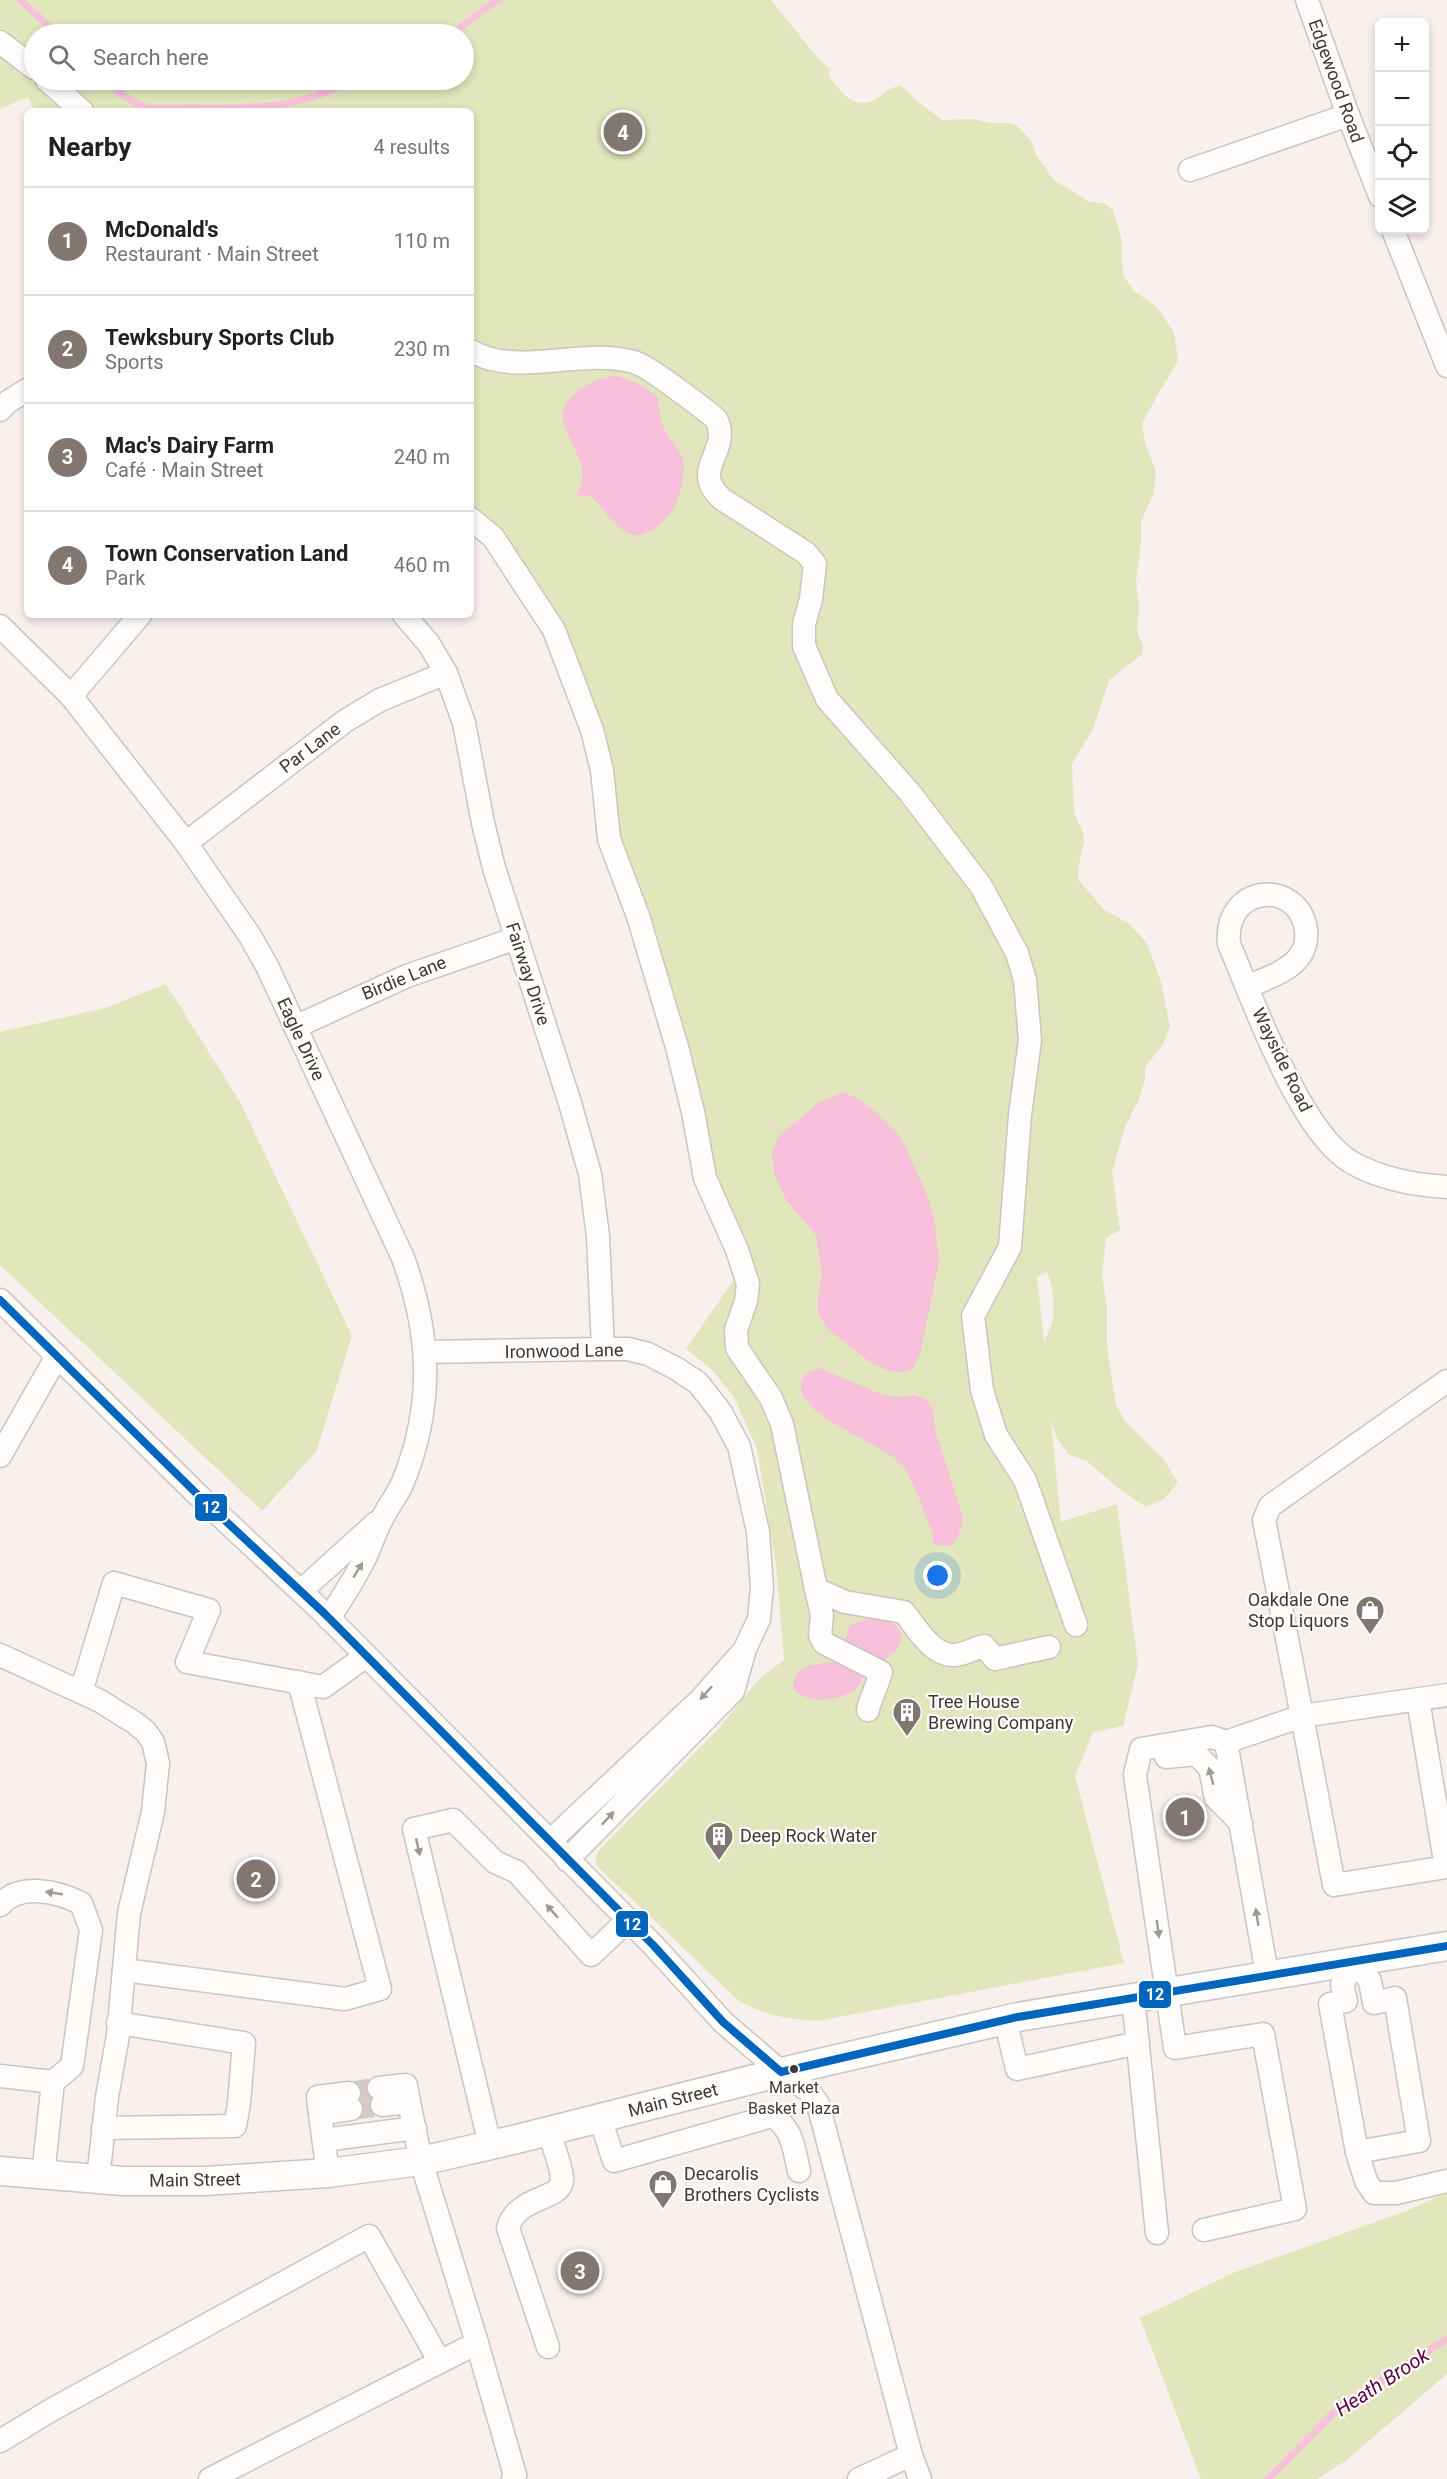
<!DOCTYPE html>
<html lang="en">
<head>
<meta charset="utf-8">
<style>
	:root { --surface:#fff; --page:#f6f6f6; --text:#202124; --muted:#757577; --line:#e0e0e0; --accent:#827770 }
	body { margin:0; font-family:Roboto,sans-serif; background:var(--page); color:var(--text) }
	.controls { position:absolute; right:18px; top:18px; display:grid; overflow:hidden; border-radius:9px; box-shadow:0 3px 9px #0003 }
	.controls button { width:54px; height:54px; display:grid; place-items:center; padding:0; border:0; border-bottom:2px solid var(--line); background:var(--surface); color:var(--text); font:30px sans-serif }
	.you { position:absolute; left:938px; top:1576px; width:21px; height:21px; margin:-15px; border:4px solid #fff; border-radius:50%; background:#1a73e8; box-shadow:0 0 0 9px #1a73e833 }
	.badge { display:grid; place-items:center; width:39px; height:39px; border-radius:50%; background:var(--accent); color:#fff; font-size:20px; font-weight:700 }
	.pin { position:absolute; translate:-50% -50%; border:3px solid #fff; box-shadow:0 2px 6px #0006 }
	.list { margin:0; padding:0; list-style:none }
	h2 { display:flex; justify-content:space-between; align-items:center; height:78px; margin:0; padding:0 24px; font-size:26px }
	h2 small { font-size:20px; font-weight:400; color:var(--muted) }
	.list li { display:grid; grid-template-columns:39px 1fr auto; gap:18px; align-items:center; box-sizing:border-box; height:108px; padding:0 24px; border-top:2px solid var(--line) }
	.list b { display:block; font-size:22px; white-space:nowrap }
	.list p { margin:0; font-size:20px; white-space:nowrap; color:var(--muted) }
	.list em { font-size:20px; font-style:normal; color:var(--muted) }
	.icon { flex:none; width:33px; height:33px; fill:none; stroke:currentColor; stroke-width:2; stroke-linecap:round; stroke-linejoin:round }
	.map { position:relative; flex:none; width:1447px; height:2479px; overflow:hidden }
	.search { position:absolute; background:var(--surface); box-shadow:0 3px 9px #0003; left:24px; top:24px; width:450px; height:66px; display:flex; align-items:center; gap:15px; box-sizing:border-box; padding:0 21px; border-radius:33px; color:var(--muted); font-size:22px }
	.panel { position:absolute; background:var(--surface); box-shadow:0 3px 9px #0003; left:24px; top:108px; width:450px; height:510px; border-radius:9px }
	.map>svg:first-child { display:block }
</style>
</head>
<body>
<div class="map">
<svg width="1447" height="2479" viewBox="0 0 1447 2479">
	<rect width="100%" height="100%" fill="#f8f0ec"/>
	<g fill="#e2e6bd" fill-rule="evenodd">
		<path d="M 0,0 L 771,0 L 817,57 L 831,70 L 828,74 C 839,91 855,112 876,99 C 885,93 889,87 901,86 L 921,104 L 942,120 L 973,119 L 991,123 L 1009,123 L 1017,126 L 1030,139 L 1037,156 L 1054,180 L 1088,201 L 1106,204 L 1113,210 L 1121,237 L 1123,275 L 1134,291 L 1157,307 L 1174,332 L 1178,360 L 1142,423 L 1145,442 L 1156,472 L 1154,493 L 1141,521 L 1141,542 L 1136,582 L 1139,603 L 1137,627 L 1138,636 L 1143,644 L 1142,654 L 1109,680 L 1093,729 L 1072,764 L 1074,813 L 1083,832 L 1084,841 L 1078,870 L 1078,879 L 1104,910 L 1128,923 L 1147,943 L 1161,982 L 1170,1026 L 1163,1044 L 1145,1068 L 1145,1079 L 1139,1099 L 1125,1127 L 1112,1172 L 1120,1230 L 1106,1238 L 1102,1276 L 1107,1306 L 1107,1346 L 1116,1405 L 1125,1421 L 1164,1460 L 1178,1483 L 1164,1499 L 1146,1507 L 1119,1489 L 1088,1462 L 1068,1454 L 1057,1438 L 1051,1421 L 1061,1522 L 1117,1504 L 1138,1664 L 1123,1726 L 1093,1732 L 1075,1776 L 1124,1963 L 818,2021 C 787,2019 767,2016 739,2001 L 596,1865 L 596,1857 L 600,1849 L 720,1727 L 760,1678 L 784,1660 L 776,1565 L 757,1449 L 734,1397 L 712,1370 L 686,1349 L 737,1275 L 672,1058 L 586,741 L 548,633 L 480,533 L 471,527 L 471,111 L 35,111 L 28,97 L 0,109 ZM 34,34 L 464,34 L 464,80 L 34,80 ZM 1047,1272 C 1056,1293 1057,1321 1044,1341 L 1037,1277 Z"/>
		<polygon points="166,984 240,1102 352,1336 316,1452 262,1511 0,1265 0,1032 105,1008"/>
		<polygon points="1447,2192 1447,2374 1344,2462 1317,2479 1201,2479 1140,2318 1233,2273 1409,2210"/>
	</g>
	<g fill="#f8c0db">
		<path d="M 616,376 L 638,383 L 657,396 L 661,420 L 664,429 L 684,460 C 684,486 678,514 654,529 C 647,534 636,538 628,533 C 614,526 602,508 592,497 L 576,495 C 597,464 560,440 563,409 C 575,389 593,378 616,376 Z"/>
		<polygon points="843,1092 859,1099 871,1108 897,1133 904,1143 929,1199 935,1223 939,1261 920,1355 912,1369 903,1373 890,1371 871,1363 829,1330 819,1316 817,1304 822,1275 816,1235 786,1200 775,1175 772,1155 778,1137 818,1103"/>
		<path d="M 820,1368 L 883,1395 L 896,1397 L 915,1395 L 927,1400 L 933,1410 L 936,1432 L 963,1518 L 958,1538 L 952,1545 L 941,1546 L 933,1543 L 932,1532 C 923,1511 916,1483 902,1465 C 884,1443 788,1413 802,1380 C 805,1373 813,1369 820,1368 Z"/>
		<path d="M 878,1619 L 897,1625 L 902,1637 L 897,1650 L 866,1674 L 855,1691 C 834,1700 809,1706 793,1688 C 794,1661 819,1665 838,1662 L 850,1625 L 864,1620 Z"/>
	</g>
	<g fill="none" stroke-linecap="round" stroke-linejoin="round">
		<g stroke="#f8c0db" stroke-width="7">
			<polyline points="20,0 58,34"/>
			<polyline points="452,34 497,0"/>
			<path d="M 105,80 C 116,91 135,106 151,108 C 163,110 176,108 188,108 C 242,109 303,110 350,80"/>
			<polyline points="1268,2479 1338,2408 1447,2339"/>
		</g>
		<g stroke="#d4cbc6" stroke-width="22" stroke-dasharray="22 11" stroke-linecap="butt">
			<polyline points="349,2093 379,2088"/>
			<polyline points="351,2109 382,2105"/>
		</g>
		<g stroke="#cec4bf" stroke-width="25">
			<g id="minor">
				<polyline points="1307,0 1348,115 1380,196"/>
				<polyline points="0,42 34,68"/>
				<polyline points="47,80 82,111"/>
				<polyline points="1190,170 1348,115"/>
				<polyline points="1393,230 1447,366"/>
				<path d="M 471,351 C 518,378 582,347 634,362 C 647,365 703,408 716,419 C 733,451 688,469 722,499 L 806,553 L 815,564 L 811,599 L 804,624 L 804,646 L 827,699 L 910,793 L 981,886 L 1017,953 L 1025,980 L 1030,1040 L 1020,1115 L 1010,1247 L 973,1316 L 982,1390 L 996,1435 L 1025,1480 L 1076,1625"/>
				<polyline points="0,410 9,401 27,390"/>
				<path d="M 471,519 L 493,537 L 554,630 L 592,730 L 602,770 L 609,839 L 638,916 L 677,1047 L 693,1112 L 705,1178 L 737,1250 L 748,1284 L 746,1301 L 736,1330 L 737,1348 L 771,1398 L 782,1424 L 816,1589 L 845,1602 L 904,1612 C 916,1627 931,1654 952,1655 C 962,1656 975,1648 984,1646 L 995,1659 L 1049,1647"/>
				<polyline points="404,615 429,644 446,673 464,723 483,823 494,868 570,1103 590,1174 598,1236 603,1349"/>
				<path d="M 0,626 L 71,696 L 186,843 L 250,936 L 267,966 L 403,1258 C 431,1335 434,1405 403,1482 C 398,1494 389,1505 383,1517 C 375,1531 371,1546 364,1560 C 354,1580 341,1599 329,1619"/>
				<polyline points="71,696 140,615"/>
				<polyline points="186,843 345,721 380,700 446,673"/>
				<path d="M 1247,987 C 1264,979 1288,972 1299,957 C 1305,950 1307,939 1306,930 C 1299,878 1223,884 1229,944 C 1253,1000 1299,1131 1351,1162 C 1380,1179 1413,1185 1447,1187"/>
				<polyline points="295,1027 407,976 517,938"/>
				<polyline points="0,1300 199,1496 325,1614 654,1946 723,2022 781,2072 809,2091 818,2104 911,2455 920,2479"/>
				<polyline points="426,1352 603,1349 628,1349 648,1354 677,1369 698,1383 720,1411 739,1446 758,1532 762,1587 759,1619 745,1649 733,1691 567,1860"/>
				<polyline points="1447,1381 1270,1506 1264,1520 1302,1716 1447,1695"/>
				<polyline points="0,1456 57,1356"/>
				<path d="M 816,1589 L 822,1615 L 820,1635 L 824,1643 L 881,1672 C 879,1681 868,1705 868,1710"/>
				<polyline points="301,1591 376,1523"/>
				<polyline points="0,1655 100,1701 135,1723 146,1732 153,1742 158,1763 153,1812 129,1913 118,2035 107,2097 98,2179"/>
				<polyline points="81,1692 114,1583 209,1610 187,1662 323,1687 366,1656"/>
				<polyline points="1226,1742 1267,1974"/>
				<polyline points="1166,1757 1196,1754 1210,1768 1216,1798 1241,1823"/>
				<polyline points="550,1841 700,1700 740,1655"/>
				<path d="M 0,1905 C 20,1882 58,1892 81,1903 L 91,1930 L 72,2066 L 53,2082 L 0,2076"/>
				<polygon points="1356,1961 1370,1981 1374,2003 1395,1998 1419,2141 1357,2152 1330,2004 1346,2001 1342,1985"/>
				<polyline points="124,1970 345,1999 380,1989 299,1682"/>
				<polyline points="1133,1997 1157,2233"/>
				<polyline points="1005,2019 1017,2069 1138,2043"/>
				<polyline points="379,2088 406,2085 409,2102"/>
				<polyline points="382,2105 409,2102 421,2161 477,2343 515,2475 513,2479"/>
				<polyline points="320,2114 318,2097 349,2093"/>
				<path d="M 600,2118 L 614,2161 L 772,2116 C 793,2128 794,2150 799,2171"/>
				<polyline points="103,2128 235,2126 239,2104 244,2043 118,2023"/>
				<polyline points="324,2140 415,2128"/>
				<polyline points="490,2145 414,1829 453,1820 495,1862 517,1872 591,1955 628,1920"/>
				<polyline points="1357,2152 1366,2181 1374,2193 1396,2193 1447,2181"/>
				<polyline points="328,2173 320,2114 351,2109"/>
				<polyline points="43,2175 53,2082"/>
				<polyline points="1204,2230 1295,2209 1263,2034 1175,2048 1135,1775 1141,1749 1212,1737 1226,1742 1302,1716 1334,1885 1446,1867 1418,1700"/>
				<path d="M 548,2347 L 508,2228 C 518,2193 565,2202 562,2177 C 560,2162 553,2146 549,2131"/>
				<polyline points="0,2441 53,2409 369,2236 440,2362"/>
				<polyline points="210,2479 477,2343"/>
				<polyline points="859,2479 911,2455"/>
			</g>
		</g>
		<g stroke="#cec4bf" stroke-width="31">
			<polyline id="major" points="0,2171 123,2181 205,2181 328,2173 421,2161 517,2139 794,2069 1018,2017 1447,1946"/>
		</g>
		<use href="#minor" stroke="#fefdfc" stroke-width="22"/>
		<use href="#major" stroke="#fefdfc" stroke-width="28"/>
		<g stroke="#fff" stroke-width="12">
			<polyline id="bus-1" points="0,1300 199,1496 325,1614 654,1946 723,2022 781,2072 1018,2017 1447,1946"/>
		</g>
		<use href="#bus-1" stroke="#0065bd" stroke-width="8"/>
	</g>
	<defs><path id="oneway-solid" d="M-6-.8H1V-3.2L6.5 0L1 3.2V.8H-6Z" transform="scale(1.5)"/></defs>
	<g fill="#a09a95">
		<use href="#oneway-solid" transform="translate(358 1570) rotate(-59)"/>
		<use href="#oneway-solid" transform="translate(706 1693) rotate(132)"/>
		<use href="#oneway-solid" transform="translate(1211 1776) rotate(-105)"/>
		<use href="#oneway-solid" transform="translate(608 1818) rotate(-47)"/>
		<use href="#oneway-solid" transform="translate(418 1847) rotate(77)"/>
		<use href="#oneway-solid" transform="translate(54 1893) rotate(-171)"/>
		<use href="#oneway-solid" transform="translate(552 1911) rotate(-132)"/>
		<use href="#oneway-solid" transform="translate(1257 1917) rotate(-99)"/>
		<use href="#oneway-solid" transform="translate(1158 1929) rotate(82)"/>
	</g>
	<defs>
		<g id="shop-pin" transform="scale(1.5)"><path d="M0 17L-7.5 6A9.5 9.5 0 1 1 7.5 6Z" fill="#827770" stroke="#fff"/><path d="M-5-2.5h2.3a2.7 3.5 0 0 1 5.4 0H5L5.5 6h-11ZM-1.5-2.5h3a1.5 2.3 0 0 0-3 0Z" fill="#fff"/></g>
		<g id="building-pin" transform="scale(1.5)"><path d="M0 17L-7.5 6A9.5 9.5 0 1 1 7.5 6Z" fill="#827770" stroke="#fff"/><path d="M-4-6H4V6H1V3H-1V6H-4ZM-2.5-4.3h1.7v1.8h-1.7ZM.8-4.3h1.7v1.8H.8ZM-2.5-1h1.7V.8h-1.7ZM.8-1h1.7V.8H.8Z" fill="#fff"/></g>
	</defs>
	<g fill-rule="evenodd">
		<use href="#shop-pin" x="1370" y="1610"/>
		<use href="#building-pin" x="907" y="1712"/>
		<use href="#building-pin" x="719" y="1836"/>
		<use href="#shop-pin" x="663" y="2184"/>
	</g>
	<circle fill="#43362e" stroke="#fff" stroke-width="2" cx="794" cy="2069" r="5"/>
	<g text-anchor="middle" stroke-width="4.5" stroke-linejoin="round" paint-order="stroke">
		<g font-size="16" fill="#43362e" stroke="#fff">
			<text x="794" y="2093">Market<tspan x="794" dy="21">Basket Plaza</tspan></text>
		</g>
		<g font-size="18" fill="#43362e" stroke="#fff">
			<text transform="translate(1336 81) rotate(70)" y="6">Edgewood Road</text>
			<text transform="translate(310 748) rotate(-37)" y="6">Par Lane</text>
			<text transform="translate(528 974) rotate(72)" y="6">Fairway Drive</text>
			<text transform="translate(404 978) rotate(-22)" y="6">Birdie Lane</text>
			<text transform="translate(301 1039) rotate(65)" y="6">Eagle Drive</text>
			<text transform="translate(1282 1060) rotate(64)" y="6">Wayside Road</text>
			<text transform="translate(564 1351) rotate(-1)" y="6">Ironwood Lane</text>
			<text transform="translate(673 2100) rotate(-14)" y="6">Main Street</text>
			<text transform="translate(195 2180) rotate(-1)" y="6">Main Street</text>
		</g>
		<g font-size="18" fill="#43362e" stroke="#fff" text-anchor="start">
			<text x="1349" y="1606" text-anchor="end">Oakdale One<tspan x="1349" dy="21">Stop Liquors</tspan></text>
			<text x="928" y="1708">Tree House<tspan x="928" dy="21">Brewing Company</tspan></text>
			<text x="740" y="1842">Deep Rock Water</text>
			<text x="684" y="2180">Decarolis<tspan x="684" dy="21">Brothers Cyclists</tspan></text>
		</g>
		<g font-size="20" font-style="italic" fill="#5c013f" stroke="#fff">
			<text transform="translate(1382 2382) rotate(-33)" y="7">Heath Brook</text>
		</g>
	</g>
	<g stroke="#fff" stroke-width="2">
		<rect x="194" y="1493" width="34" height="29" rx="6" fill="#0065bd"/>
		<rect x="615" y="1910" width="34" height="28" rx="6" fill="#0065bd"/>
		<rect x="1138" y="1980" width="34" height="29" rx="6" fill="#0065bd"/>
	</g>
	<g font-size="16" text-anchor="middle" font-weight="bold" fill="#fff">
		<text x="211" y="1513">12</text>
		<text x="632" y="1930">12</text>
		<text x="1155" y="2000">12</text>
	</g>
</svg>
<div class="controls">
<button>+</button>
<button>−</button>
<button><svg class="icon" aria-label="locate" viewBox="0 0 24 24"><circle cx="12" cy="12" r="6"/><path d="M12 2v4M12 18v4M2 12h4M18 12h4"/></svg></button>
<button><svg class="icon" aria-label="layers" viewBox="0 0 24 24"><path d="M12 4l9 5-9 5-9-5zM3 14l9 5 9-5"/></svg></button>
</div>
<div class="you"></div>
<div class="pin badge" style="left:1185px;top:1817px">1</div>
<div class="pin badge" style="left:256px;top:1879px">2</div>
<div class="pin badge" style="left:580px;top:2271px">3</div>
<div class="pin badge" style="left:623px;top:132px">4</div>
<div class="search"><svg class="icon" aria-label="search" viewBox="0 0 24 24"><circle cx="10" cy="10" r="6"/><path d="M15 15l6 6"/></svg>Search here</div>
<section class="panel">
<h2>Nearby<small>4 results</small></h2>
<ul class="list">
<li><span class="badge">1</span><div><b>McDonald's</b><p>Restaurant · Main Street</p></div><em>110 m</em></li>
<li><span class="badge">2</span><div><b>Tewksbury Sports Club</b><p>Sports</p></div><em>230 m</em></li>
<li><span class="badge">3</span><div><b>Mac's Dairy Farm</b><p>Café · Main Street</p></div><em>240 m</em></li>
<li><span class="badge">4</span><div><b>Town Conservation Land</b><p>Park</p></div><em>460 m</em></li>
</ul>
</section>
</div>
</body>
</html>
